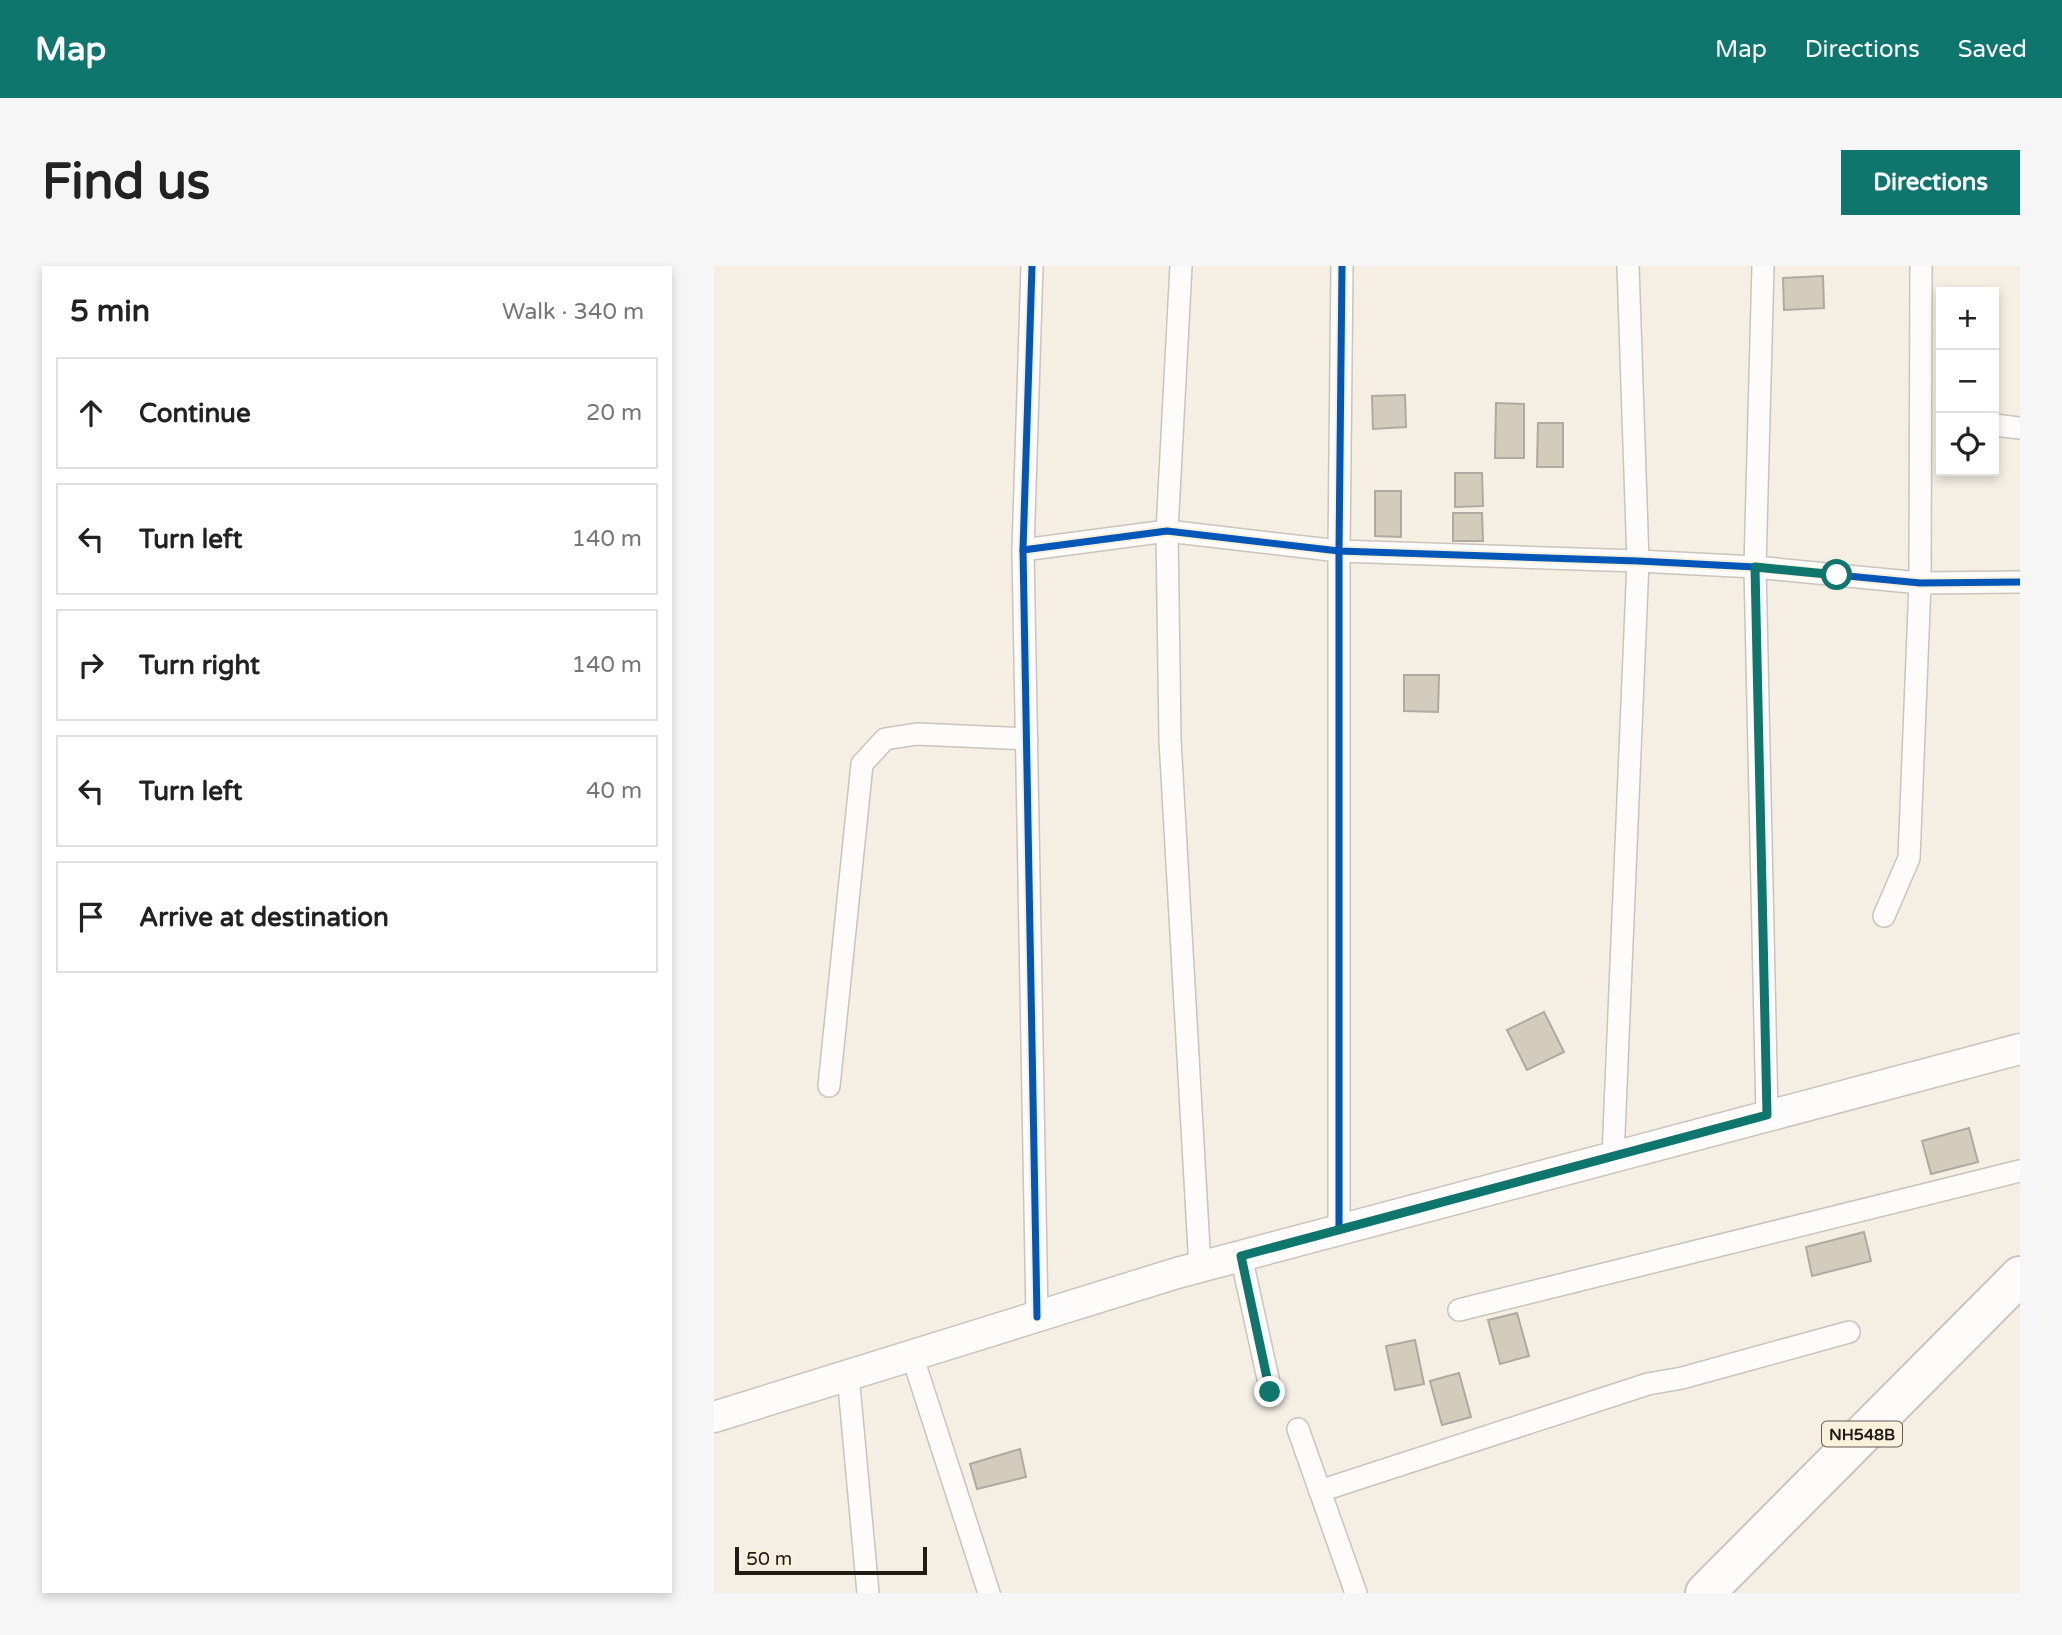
<!DOCTYPE html>
<html lang="en">
<head>
<meta charset="utf-8">
<style>
	:root { --surface:#fff; --page:#f6f6f6; --text:#222; --muted:#767676; --line:#e0e0e0; --accent:#0f766e }
	body { margin:0; font-family:"Varela Round",sans-serif; background:var(--page); color:var(--text) }
	.controls { position:absolute; right:21px; top:21px; display:grid; overflow:hidden; border-radius:0px; box-shadow:0 4px 10px #0003 }
	.controls button { width:63px; height:63px; display:grid; place-items:center; padding:0; border:0; border-bottom:2px solid var(--line); background:var(--surface); color:var(--text); font:35px sans-serif }
	.scale { position:absolute; left:21px; bottom:18px; width:192px; box-sizing:border-box; padding-left:7px; border:4px solid #211d16; border-top:0; font-size:19px; line-height:24px; white-space:nowrap; color:#211d16; -webkit-text-stroke:5px #faf1dd; paint-order:stroke }
	.stop { position:absolute; width:21px; height:21px; margin:-16px; border:5px solid #0f766e; border-radius:50%; background:#fff }
	.stop.end { background:#0f766e; border-color:#fff; box-shadow:0 2px 7px #0008 }
	.list { margin:0; padding:0; list-style:none }
	h2 { display:flex; justify-content:space-between; align-items:center; height:91px; margin:0; padding:0 28px; font-size:30px }
	h2 small { font-size:23px; font-weight:400; color:var(--muted) }
	.list li { display:grid; grid-template-columns:46px 1fr auto; gap:21px; align-items:center; box-sizing:border-box; height:112px; margin:0 14px 14px; padding:0 14px; border:2px solid var(--line); border-radius:0px }
	.list b { display:block; font-size:26px; white-space:nowrap }
	.list em { font-size:23px; font-style:normal; color:var(--muted) }
	.icon { flex:none; width:38px; height:38px; fill:none; stroke:currentColor; stroke-width:2; stroke-linecap:round; stroke-linejoin:round }
	.map { position:relative; flex:none; width:1306px; height:1327px; overflow:hidden; border-radius:0px }
	header { display:flex; align-items:center; gap:42px; box-sizing:border-box; height:98px; padding:0 35px; background:var(--accent); color:#fff }
	header strong { font-size:33px }
	nav { display:flex; gap:38px; margin-inline-start:auto; font-size:24px }
	.intro { display:flex; align-items:center; justify-content:space-between; box-sizing:border-box; height:168px; padding:0 42px }
	h1 { margin:0; font-size:49px }
	.button { padding:18px 32px; border-radius:0px; background:var(--accent); color:#fff; font-size:24px; font-weight:700 }
	main { display:flex; gap:42px; padding:0 42px }
	aside { flex:1; background:var(--surface); border-radius:0px; box-shadow:0 4px 10px #0003 }
	.map>svg:first-child { display:block }
</style>
</head>
<body>
<header>
<strong>Map</strong>
<nav><a>Map</a><a>Directions</a><a>Saved</a></nav>
</header>
<div class="intro"><h1>Find us</h1><a class="button">Directions</a></div>
<main>
<aside>
<h2>5 min<small>Walk · 340 m</small></h2>
<ul class="list">
<li><svg class="icon" aria-label="ahead" viewBox="0 0 24 24"><path d="M12 20V5M6 11l6-6 6 6"/></svg><div><b>Continue</b></div><em>20 m</em></li>
<li><svg class="icon" aria-label="left" viewBox="0 0 24 24"><path d="M17 20v-9H6M10 6l-5 5 5 5"/></svg><div><b>Turn left</b></div><em>140 m</em></li>
<li><svg class="icon" aria-label="right" viewBox="0 0 24 24"><path d="M7 20v-9h11M14 6l5 5-5 5"/></svg><div><b>Turn right</b></div><em>140 m</em></li>
<li><svg class="icon" aria-label="left" viewBox="0 0 24 24"><path d="M17 20v-9H6M10 6l-5 5 5 5"/></svg><div><b>Turn left</b></div><em>40 m</em></li>
<li><svg class="icon" aria-label="arrive" viewBox="0 0 24 24"><path d="M6 21V4h12l-3 4 3 4H6"/></svg><div><b>Arrive at destination</b></div></li>
</ul>
</aside>
<div class="map">
<svg width="1306" height="1327" viewBox="0 0 1306 1327">
	<rect width="100%" height="100%" fill="#f4eee3"/>
	<g fill="#d4ccbb" stroke="#aea9a1" stroke-width="2">
		<polygon points="1109,10 1110,42 1070,44 1069,12"/>
		<polygon points="691,129 692,161 659,163 658,130"/>
		<polygon points="782,137 810,138 810,192 781,192"/>
		<polygon points="824,157 849,157 849,201 823,201"/>
		<polygon points="741,207 768,207 769,240 741,241"/>
		<polygon points="661,225 687,225 687,271 661,270"/>
		<polygon points="739,247 768,247 769,275 739,275"/>
		<polygon points="690,409 725,409 724,446 690,445"/>
		<polygon points="830,746 850,786 813,804 793,764"/>
		<polygon points="1255,862 1264,896 1217,908 1208,875"/>
		<polygon points="1150,966 1157,995 1098,1010 1092,981"/>
		<polygon points="803,1047 815,1090 786,1098 774,1054"/>
		<polygon points="701,1074 710,1118 681,1124 672,1080"/>
		<polygon points="745,1107 757,1151 728,1159 716,1115"/>
		<polygon points="306,1183 312,1211 263,1223 256,1198"/>
	</g>
	<g fill="none" stroke-linecap="round" stroke-linejoin="round">
		<g stroke="#c9c4bc" stroke-width="24">
			<g id="street">
				<polyline points="318,0 309,284 323,1051"/>
				<polyline points="467,0 453,265 456,474 486,1001"/>
				<polyline points="1049,0 1041,301 1053,849"/>
				<polyline points="1280,159 1306,162"/>
				<polyline points="309,284 453,265 625,285 924,295 1041,301 1206,317 1306,316"/>
				<polyline points="1170,650 1195,592 1206,317 1207,0"/>
				<polyline points="115,820 148,498 171,473 203,468 313,473"/>
				<polyline points="899,891 924,295 914,0"/>
				<polyline points="625,964 625,285 628,0"/>
				<polyline points="527,990 557,1126"/>
				<polyline points="745,1044 1306,905"/>
				<polyline points="198,1089 275,1327"/>
				<polyline points="134,1109 154,1327"/>
				<polyline points="584,1163 642,1327"/>
				<polyline points="606,1225 934,1118 968,1112 1135,1066"/>
			</g>
		</g>
		<g stroke="#c9c4bc" stroke-width="33">
			<polyline id="secondary" points="0,1151 463,1007 1306,783"/>
		</g>
		<g stroke="#c9c4bc" stroke-width="42">
			<polyline id="highway" points="991,1327 1306,1010"/>
		</g>
		<use href="#street" stroke="#fdfcfb" stroke-width="21"/>
		<use href="#secondary" stroke="#fdfcfb" stroke-width="30"/>
		<use href="#highway" stroke="#fdfcfb" stroke-width="38"/>
		<g stroke="#faf1dd" stroke-width="11">
			<g id="cycleway">
				<polyline points="318,0 309,284 323,1051"/>
				<polyline points="309,284 453,265 625,285 924,295 1041,301 1206,317 1306,316"/>
				<polyline points="625,964 625,285 628,0"/>
			</g>
		</g>
		<use href="#cycleway" stroke="#0057b8" stroke-width="7"/>
	</g>
	<g fill="none" stroke-linecap="round" stroke-linejoin="round">
		<polyline stroke="#0f766e" stroke-width="9" points="556,1126 527,990 1053,849 1041,301 1123,309"/>
	</g>
	<g text-anchor="middle" stroke-width="7" stroke-linejoin="round" paint-order="stroke">
		<rect fill="#faf1dd" stroke="#625d52" stroke-width="2" x="1108" y="1155.5" width="80" height="25" rx="5"/>
		<g font-size="16" font-weight="bold" fill="#211d16">
			<text x="1148" y="1174">NH548B</text>
		</g>
	</g>
</svg>
<div class="controls">
<button>+</button>
<button>−</button>
<button><svg class="icon" aria-label="locate" viewBox="0 0 24 24"><circle cx="12" cy="12" r="6"/><path d="M12 2v4M12 18v4M2 12h4M18 12h4"/></svg></button>
</div>
<div class="scale">50 m</div>
<div class="stop" style="left:1123px;top:309px"></div>
<div class="stop end" style="left:556px;top:1126px"></div>
</div>
</main>
</body>
</html>
